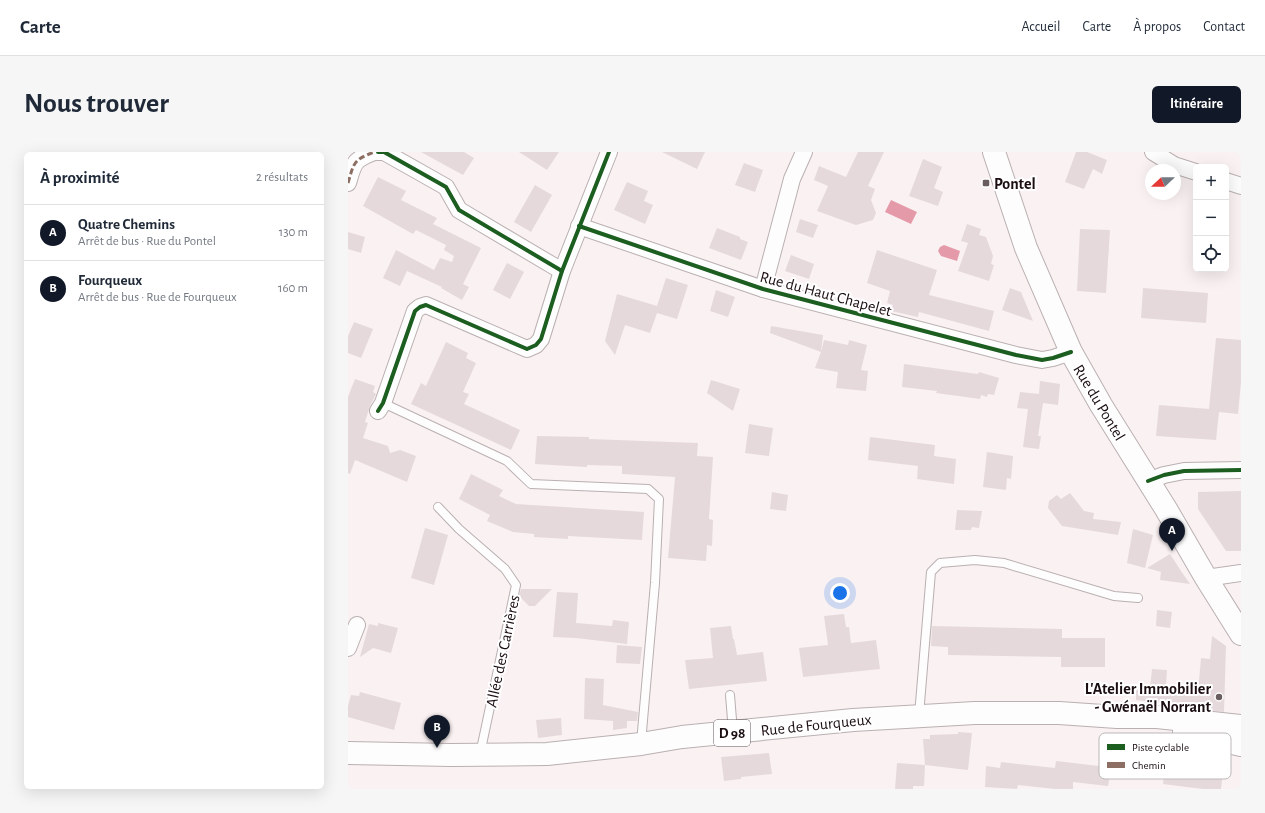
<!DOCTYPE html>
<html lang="fr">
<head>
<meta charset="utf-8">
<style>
	:root { --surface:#fff; --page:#f6f6f7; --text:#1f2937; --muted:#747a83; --line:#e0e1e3; --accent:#111827 }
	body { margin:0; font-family:"Alegreya Sans",sans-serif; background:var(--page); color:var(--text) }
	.controls { position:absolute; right:12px; top:12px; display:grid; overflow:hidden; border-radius:6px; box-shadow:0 4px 16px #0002 }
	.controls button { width:36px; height:36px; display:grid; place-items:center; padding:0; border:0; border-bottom:1px solid var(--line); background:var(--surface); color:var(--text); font:20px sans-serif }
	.compass { position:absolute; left:797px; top:12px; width:36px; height:36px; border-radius:50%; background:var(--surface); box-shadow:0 4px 16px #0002; rotate:248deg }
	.you { position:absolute; left:492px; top:441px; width:14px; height:14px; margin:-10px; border:3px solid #fff; border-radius:50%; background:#1a73e8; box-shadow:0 0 0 6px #1a73e833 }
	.badge { display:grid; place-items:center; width:26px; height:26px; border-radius:50%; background:var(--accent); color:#fff; font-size:13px; font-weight:700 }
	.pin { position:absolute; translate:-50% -33px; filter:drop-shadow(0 1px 2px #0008) }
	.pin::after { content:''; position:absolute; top:21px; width:14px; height:12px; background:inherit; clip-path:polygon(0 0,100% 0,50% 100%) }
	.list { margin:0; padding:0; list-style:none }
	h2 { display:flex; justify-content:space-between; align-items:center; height:52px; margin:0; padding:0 16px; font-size:17px }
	h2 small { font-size:13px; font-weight:400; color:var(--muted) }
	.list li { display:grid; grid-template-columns:26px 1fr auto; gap:12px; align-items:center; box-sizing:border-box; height:56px; padding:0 16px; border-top:1px solid var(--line) }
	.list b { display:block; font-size:15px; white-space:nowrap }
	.list p { margin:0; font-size:13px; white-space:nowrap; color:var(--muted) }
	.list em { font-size:13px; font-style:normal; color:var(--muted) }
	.icon { flex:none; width:22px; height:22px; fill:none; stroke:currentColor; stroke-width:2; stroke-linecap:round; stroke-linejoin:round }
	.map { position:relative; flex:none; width:893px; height:637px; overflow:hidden; border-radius:6px }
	header { display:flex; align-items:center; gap:24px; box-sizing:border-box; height:56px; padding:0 20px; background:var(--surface); border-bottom:1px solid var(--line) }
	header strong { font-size:19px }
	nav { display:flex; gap:22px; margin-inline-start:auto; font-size:14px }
	.intro { display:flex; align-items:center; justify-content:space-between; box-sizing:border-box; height:96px; padding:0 24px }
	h1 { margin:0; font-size:28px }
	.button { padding:10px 18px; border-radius:6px; background:var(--accent); color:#fff; font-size:14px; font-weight:700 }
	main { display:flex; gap:24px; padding:0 24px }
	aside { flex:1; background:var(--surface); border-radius:6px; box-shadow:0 4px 16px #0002 }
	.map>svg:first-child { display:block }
</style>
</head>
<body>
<header>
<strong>Carte</strong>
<nav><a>Accueil</a><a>Carte</a><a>À propos</a><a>Contact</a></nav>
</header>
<div class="intro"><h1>Nous trouver</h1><a class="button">Itinéraire</a></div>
<main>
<aside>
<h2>À proximité<small>2 résultats</small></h2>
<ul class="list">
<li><span class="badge">A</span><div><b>Quatre Chemins</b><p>Arrêt de bus · Rue du Pontel</p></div><em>130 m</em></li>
<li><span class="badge">B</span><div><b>Fourqueux</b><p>Arrêt de bus · Rue de Fourqueux</p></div><em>160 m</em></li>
</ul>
</aside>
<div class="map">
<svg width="893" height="637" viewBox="0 0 893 637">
	<rect width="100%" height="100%" fill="#faf1f2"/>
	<g fill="#e59aa9">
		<polygon points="543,48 569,60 563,72 537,60"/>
		<polygon points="596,93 612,99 609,109 593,104 590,99 592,95"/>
	</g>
	<g fill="#e5d9db">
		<polygon points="73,0 116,0 126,6 115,23"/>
		<polygon points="171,0 211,0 199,18"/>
		<polygon points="314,0 357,0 349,17"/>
		<polygon points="510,0 536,0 520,34 527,37 523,48 528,61 525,68 508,73 469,59 480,34 466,28 471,14 498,25"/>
		<polygon points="728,0 739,0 759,8 754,22 745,17 736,37 717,30"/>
		<polygon points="575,7 594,15 586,36 595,40 590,54 561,44"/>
		<polygon points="396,11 415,18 407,40 387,33"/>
		<polygon points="30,25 58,39 53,48 89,66 85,72 133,96 115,132 121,135 114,148 93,136 94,135 59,119 52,134 35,126 48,98 86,118 92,106 104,110 106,104 96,98 98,93 68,78 65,82 15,54"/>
		<polygon points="279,30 300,39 296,49 305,53 297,72 266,58"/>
		<polygon points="187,33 204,43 183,80 166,70"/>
		<polygon points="452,67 470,73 465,86 448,80"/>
		<polygon points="619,72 633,77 631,83 638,85 645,104 643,112 646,113 641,129 610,119 620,91 613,89"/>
		<polygon points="369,76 392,85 392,87 400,90 393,108 361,96"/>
		<polygon points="732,77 762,78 758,141 729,139"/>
		<polygon points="0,80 17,85 13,101 0,97"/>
		<polygon points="529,98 589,118 581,143 646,159 641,179 571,160 570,165 543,159 545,153 539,151 542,139 519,131"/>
		<polygon points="443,103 466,112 461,127 437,119"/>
		<polygon points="159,111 176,120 162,147 145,138"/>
		<polygon points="318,126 340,133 329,167 309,161 302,181 277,173 267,203 257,189 269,142 309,154"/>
		<polygon points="662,136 673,140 685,169 654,158"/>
		<polygon points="795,136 860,141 858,171 793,166"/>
		<polygon points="368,138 387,145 380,165 362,159"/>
		<polygon points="6,170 25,177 13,206 0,201 0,184"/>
		<polygon points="423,174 475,183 473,200 476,188 500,193 501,188 519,193 513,218 520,219 518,239 488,236 490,220 467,216 473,200 422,181"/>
		<polygon points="868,186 893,188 893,230 890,262 871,260 868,288 808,284 811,253 861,257"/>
		<polygon points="98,190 120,201 118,206 128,211 115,240 121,242 116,252 172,278 163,298 63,252 73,231 78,234"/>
		<polygon points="556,212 630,222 631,220 651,226 646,243 640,242 639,245 633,243 632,247 588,241 589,239 554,235"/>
		<polygon points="7,227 27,234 25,240 28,242 22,254 17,270 20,271 15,286 40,294 42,301 52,298 68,304 59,330 7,308 2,322 0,321 0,245"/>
		<polygon points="363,228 392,237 385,259 359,241"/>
		<polygon points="692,229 712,232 710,253 695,251 690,284 693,284 691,297 675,295 680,257 669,256 672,240 691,242"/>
		<polygon points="401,272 425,276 421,304 397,301"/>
		<polygon points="189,284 241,285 241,287 350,291 349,304 365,305 361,367 365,368 364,394 359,393 358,409 320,406 327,325 274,322 274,314 239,313 239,315 187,312"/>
		<polygon points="522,285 587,293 586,304 608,307 606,332 569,327 570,314 520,308"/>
		<polygon points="639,300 665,304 663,327 659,326 658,338 635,335"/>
		<polygon points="123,322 155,338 151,344 168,352 296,360 294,388 220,384 220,387 186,385 186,382 165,380 139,369 142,363 111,347"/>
		<polygon points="893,339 893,399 878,399 850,357 850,340"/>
		<polygon points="424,340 440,343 438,359 422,357"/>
		<polygon points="722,341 736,359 746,361 745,367 773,370 770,383 714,374 700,356 701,349 709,343 713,347"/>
		<polygon points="609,358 634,359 631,376 624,375 623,378 607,378"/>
		<polygon points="77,376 100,383 86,433 63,426"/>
		<polygon points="785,377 805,383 797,416 779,411"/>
		<polygon points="822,402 833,419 842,432 812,428 813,420 799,416"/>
		<polygon points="173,437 204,437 187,454 181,454 171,444"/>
		<polygon points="209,440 230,441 228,471 264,474 265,468 281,470 279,492 228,486 205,485"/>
		<polygon points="809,458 824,460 822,476 808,474"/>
		<polygon points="496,462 498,475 501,475 503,491 528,488 532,517 455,525 451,496 480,493 476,464"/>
		<polygon points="30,471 50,476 43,501 25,496 12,505 21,472 30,474"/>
		<polygon points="383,474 385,487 386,487 389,503 415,500 419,529 341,537 337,508 365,506 362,476"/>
		<polygon points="584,474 714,477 714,486 757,486 757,515 713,515 713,505 600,503 600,495 583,494"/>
		<polygon points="864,484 878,494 876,560 857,558 857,556 788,548 788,534 802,536 804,517 819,518 818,533 850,540 853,506 862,507"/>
		<polygon points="269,493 294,495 292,512 268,511"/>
		<polygon points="237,526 256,527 255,553 290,560 289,569 279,569 279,576 265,578 265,569 236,567"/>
		<polygon points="12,540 53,551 46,578 0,565 0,554 3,543 11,544"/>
		<polygon points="213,566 214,583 190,586 188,568"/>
		<polygon points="610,580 624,581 620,618 577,613 575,587 582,587 582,583 610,582"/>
		<polygon points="753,599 782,603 779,625 762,623 760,634 725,630 725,637 707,637 670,633 669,637 637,635 638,614 652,616 653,610 707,616 708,609 751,614"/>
		<polygon points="421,601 424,622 393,625 393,627 376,629 373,605"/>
		<polygon points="549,611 577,613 576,634 565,634 565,637 547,637"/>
		<polygon points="817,613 829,614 829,613 875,619 873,637 855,637 815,632"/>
	</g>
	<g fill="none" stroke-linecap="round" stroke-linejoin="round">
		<g stroke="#bab0b1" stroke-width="10">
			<g id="lane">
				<polyline points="35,251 159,309 183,332 300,337 311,347 307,431 293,591"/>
				<polyline points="90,355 111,377 157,417 168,433 132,602"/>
				<polyline points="382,543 385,580"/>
				<polyline points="571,563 583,420 592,411 627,408 656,411 766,444 790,446"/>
			</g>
		</g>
		<g stroke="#bab0b1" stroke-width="18">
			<g id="street">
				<polyline points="30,0 36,0 91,31 98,35 111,58 214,119"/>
				<polyline points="805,0 826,13 848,20"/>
				<polyline points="878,29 893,34"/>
				<path d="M 0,31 C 6,11 5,8 26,0"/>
				<polyline points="231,74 415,137 668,203 694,208 705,206 723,200"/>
				<polyline points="415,137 444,27 456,0"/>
				<polyline points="30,259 35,251 67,159 72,155 78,153 179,197 188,193 193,187 214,119 261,0"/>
				<polyline points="800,329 816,323 836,319 893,318"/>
				<polyline points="858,426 893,421"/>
				<polyline points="0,496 9,473"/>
			</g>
		</g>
		<g stroke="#bab0b1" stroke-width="24">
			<polyline id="secondary" points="646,0 678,96 723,200 753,253 818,357 858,426 893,482"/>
		</g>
		<g stroke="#bab0b1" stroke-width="24">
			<g id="primary">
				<polyline points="836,580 893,593"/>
				<polyline points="0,601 103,603 199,602 293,592 334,585 505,568 627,561 711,561 769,565 809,565 893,574"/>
			</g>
		</g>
		<use href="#lane" stroke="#fefdfd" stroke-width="8"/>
		<use href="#street" stroke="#fefdfd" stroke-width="16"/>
		<use href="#secondary" stroke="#fefdfd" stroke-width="22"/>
		<use href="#primary" stroke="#fefdfd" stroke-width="22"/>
		<path stroke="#8d6e63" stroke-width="3" stroke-dasharray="6 3" stroke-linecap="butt" d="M 0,31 C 6,11 5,8 26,0"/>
		<g stroke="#fff" stroke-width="6">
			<g id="cycleway">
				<polyline points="30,0 36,0 91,31 98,35 111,58 214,119"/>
				<polyline points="231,74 415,137 668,203 694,208 705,206 723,200"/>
				<polyline points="30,259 35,251 67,159 72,155 78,153 179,197 188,193 193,187 214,119 261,0"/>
				<polyline points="800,329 816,323 836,319 893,318"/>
			</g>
		</g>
		<use href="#cycleway" stroke="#1b5e20" stroke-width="4"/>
	</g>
	<g fill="#695d5f" stroke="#fff" stroke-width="1.5">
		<rect x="634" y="27" width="8" height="8" rx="2"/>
		<circle cx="871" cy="545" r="4"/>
	</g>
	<g text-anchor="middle" stroke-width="4" stroke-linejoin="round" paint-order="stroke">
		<rect fill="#fff" stroke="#5f5658" stroke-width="1" x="366" y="568" width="36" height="26" rx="3"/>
		<g font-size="15" font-weight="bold" fill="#1b0e10">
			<text x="384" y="586">D 98</text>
		</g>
		<g font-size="16" font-weight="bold" fill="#1b0e10" stroke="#fff" text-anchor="start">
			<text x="646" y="37">Pontel</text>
			<text x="863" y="542" text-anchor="end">L'Atelier Immobilier<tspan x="863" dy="18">- Gwénaël Norrant</tspan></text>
		</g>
		<g font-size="16" fill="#1b0e10" stroke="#fff">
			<text transform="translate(478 141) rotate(15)" y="6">Rue du Haut Chapelet</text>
			<text transform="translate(752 250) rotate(59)" y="6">Rue du Pontel</text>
			<text transform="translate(154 499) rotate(-78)" y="6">Allée des Carrières</text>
			<text transform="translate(468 572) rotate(-6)" y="6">Rue de Fourqueux</text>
		</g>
	</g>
	<rect x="751" y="581" width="132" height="46" rx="6" fill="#fff" stroke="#bbb7b7" stroke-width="1"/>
	<rect x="759" y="592" width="18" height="6" fill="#1b5e20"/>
	<rect x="759" y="610" width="18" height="6" fill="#8d6e63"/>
	<g font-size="11" fill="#1b0e10">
		<text x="784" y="599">Piste cyclable</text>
		<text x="784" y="617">Chemin</text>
	</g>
</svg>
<div class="controls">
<button>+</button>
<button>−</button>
<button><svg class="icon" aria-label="locate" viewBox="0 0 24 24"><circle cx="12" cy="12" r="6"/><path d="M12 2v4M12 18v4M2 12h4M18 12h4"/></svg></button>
</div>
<svg class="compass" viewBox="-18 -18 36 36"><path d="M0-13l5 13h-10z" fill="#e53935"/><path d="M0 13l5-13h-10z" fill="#747a83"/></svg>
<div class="you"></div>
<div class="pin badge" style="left:824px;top:399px">A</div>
<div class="pin badge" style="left:89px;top:596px">B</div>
</div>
</main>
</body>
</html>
